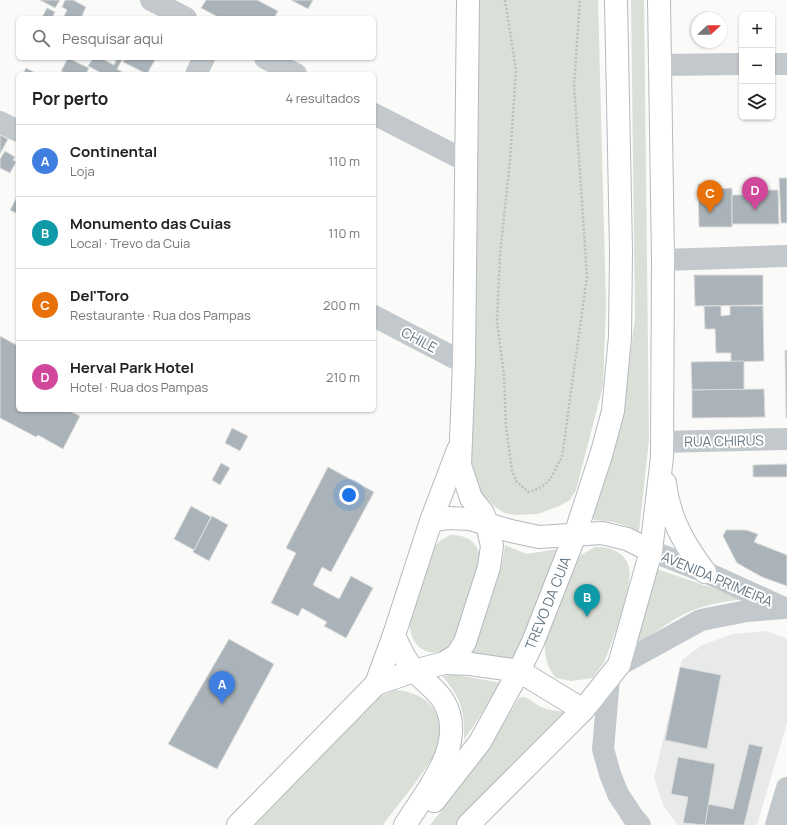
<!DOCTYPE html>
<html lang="pt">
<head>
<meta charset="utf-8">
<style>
	:root { --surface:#fff; --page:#f6f6f6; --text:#222; --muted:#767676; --line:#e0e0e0; --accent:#e4572e }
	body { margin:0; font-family:Manrope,sans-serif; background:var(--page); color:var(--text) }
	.controls { position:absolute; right:12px; top:12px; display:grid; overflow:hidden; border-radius:6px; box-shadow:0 1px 3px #0004 }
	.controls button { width:36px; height:36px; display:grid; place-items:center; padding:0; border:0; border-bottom:1px solid var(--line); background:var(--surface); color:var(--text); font:20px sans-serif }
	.compass { position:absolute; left:691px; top:12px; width:36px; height:36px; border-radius:50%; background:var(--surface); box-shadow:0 1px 3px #0004; rotate:68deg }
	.you { position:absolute; left:349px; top:495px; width:14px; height:14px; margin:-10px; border:3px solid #fff; border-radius:50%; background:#1a73e8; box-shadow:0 0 0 6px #1a73e833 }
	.badge { display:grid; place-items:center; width:26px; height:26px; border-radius:50%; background:var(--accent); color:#fff; font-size:13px; font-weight:700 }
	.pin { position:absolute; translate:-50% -33px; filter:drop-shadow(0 1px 2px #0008) }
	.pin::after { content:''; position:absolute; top:21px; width:14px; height:12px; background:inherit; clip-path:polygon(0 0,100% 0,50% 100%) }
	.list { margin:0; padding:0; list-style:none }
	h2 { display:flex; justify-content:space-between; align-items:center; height:52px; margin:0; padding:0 16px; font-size:17px }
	h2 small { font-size:13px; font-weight:400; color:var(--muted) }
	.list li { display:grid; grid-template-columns:26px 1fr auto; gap:12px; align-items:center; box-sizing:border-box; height:72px; padding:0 16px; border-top:1px solid var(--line) }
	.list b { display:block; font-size:15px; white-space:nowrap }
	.list p { margin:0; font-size:13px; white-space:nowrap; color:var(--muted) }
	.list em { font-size:13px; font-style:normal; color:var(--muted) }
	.icon { flex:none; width:22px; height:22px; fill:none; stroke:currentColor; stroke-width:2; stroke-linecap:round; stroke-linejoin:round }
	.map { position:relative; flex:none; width:787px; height:825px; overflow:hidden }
	.search { position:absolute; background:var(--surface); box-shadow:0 1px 3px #0004; left:16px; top:16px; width:360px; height:44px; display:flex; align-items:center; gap:10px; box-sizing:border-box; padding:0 14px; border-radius:6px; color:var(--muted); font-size:15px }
	.panel { position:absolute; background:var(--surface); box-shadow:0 1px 3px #0004; left:16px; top:72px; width:360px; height:340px; border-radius:6px }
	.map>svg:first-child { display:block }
</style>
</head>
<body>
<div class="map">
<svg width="787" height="825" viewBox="0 0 787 825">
	<rect width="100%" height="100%" fill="#fafaf8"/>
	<polygon fill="#e8e9e9" points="767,631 787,639 787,723 757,825 678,825 663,805 654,778 682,660 702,645 733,634"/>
	<g fill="#dadfd7">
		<polygon points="476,0 598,0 606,305 603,386 576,490 570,500 559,506 538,514 515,515 504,513 494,506 479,490 471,459"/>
		<path d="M 631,0 L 644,0 L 649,439 L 639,532 C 624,523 611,521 594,520 L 593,518 L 618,433 L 626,388 L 635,317 Z"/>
		<path d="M 450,535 C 468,535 475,541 481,557 L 455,640 C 435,665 407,649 410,619 L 435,546 L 441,540 Z"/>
		<path d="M 505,545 L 526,554 L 559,549 L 512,662 L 468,654 C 482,621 501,581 505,545 Z"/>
		<path d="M 595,547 C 609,546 625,552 629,567 C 634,582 612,644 605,660 C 602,667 596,672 593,678 L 571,681 L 556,678 C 547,667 544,656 545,641 L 575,564 L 581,555 Z"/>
		<path d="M 657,569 L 744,599 C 692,605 675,616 635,648 Z"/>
		<path d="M 456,675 L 502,683 L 464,740 C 465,712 461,697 442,676 Z"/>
		<path d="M 395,690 C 409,691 424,696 432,707 C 438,715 443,729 441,739 C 436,761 397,805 383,825 L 250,825 L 376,698 Z"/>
		<path d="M 522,697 C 529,697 533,703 539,706 C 547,710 557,711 567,712 L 566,717 L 456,825 L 430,825 C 463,785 492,743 519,698 Z"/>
	</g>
	<g fill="#aab3b9" stroke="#dcdcda">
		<polygon points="40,0 60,0 55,8"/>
		<polygon points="65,0 73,0 86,7 81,18 63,18 67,10 62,7"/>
		<polygon points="206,0 257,0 278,11 274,18 220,18 201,8"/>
		<polygon points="291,0 313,0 308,9"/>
		<polygon points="47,8 55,12 52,18 42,17"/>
		<polygon points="68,58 89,68 86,74 66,74 61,71"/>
		<polygon points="93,58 101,58 114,65 117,58 123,58 117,69 126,74 103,74 88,66"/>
		<polygon points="126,58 156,58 147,74 123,62"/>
		<polygon points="26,68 38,74 23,74"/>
		<polygon points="0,135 8,139 0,154"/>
		<polygon points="5,151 15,157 13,160 16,162 10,173 0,168 0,159"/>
		<polygon points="779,178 787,178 787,223 781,223"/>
		<polygon points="698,184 716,184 716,189 732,188 732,227 699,227"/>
		<polygon points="754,190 778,190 779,224 732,224 732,195 754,195"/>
		<polygon points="18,195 18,214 10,210"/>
		<polygon points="694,275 763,275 763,305 695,306"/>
		<polygon points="704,306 721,306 721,316 730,315 730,306 763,306 764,361 731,362 731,353 716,353 715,329 705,329"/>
		<polygon points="0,336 18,346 18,410 67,410 80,416 63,449 38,435 36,437 0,418"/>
		<polygon points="785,350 787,350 787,418 786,418"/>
		<polygon points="744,361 744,390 692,390 691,362"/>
		<polygon points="764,389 765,417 692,418 692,390"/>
		<polygon points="232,428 248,436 240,451 225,443"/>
		<polygon points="221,463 230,468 220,485 212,480"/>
		<polygon points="787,464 787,477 753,477 753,465"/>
		<polygon points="328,467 374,492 331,572 322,567 313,585 339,599 351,576 373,588 346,638 324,626 327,622 302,608 298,616 271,603 296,553 286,548"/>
		<polygon points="191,506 211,517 194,550 174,539"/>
		<polygon points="212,516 228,525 209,561 193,552"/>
		<polygon points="726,530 746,530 758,534 754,542 787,555 787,586 762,577 737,563 723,536"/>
		<polygon points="229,639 274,664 217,769 168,744"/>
		<polygon points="680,667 721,675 707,749 665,740"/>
		<polygon points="749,744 763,747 744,825 705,825 708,804 733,809"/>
		<polygon points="678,757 715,764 705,825 683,823 688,797 671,794"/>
	</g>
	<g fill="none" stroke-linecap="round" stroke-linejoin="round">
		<g stroke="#b5babe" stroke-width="24">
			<g id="major">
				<path d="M 665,483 C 669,518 684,544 705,572"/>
				<polyline points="575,535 602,452 613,411 620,337 621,251 616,0"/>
				<polyline points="651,551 662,457 663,260 659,0"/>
				<polyline points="376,684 414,671"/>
				<polyline points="238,825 376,684 394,635"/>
			</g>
		</g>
		<g stroke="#b4b9bd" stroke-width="24">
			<g id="highway">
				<polyline points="431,521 448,518 470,519 511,531 539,537 602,533 627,539 651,551 619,665 583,710 468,825"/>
				<polyline points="444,663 470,664 519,671 583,710"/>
				<polyline points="414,671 444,663 457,655 465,642 489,567 492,546 487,524 483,513 471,498 460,465 464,363 468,0"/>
				<polyline points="434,801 480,742 519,671 533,642 575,535"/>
				<path d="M 405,825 C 426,791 468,744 444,702 C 437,689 424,682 415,671 C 405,661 399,647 394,635 L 431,521 L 458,450"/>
			</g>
		</g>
		<path stroke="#bbbfc2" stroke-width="2.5" stroke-dasharray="2 2" stroke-linecap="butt" d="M 505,0 L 516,70 L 510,160 L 500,255 L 497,321 L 504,376 L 506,426 L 512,471 L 517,482 L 528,492 C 551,486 551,476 562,457 L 587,276 L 574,85 L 580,0"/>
		<g stroke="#c3c8cc" stroke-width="22">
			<polyline points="151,0 186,18"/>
			<polyline points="265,58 296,74"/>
			<polyline points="772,64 787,64"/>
			<polyline points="659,65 742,64"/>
			<polyline points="196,74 204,58"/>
			<polyline points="374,114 466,161"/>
			<polyline points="0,122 18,131"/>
			<polyline points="663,260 787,256"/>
			<polyline points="374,316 464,363"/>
			<polyline points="662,442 787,439"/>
			<polyline points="651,551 705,572 782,607"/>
			<polyline points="619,665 701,620 747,611 784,608"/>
			<polyline points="609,678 603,749 610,774 618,794 633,817 640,825"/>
			<polyline points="776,825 787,788"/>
		</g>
		<use href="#major" stroke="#fff" stroke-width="22"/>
		<use href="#highway" stroke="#fff" stroke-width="22"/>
	</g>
	<g text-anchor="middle" stroke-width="4" stroke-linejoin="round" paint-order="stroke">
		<g font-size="14" fill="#657683" stroke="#fff">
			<text transform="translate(419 340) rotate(28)" y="5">CHILE</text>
			<text transform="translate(724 441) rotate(-1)" y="5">RUA CHIRUS</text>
			<text transform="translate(717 579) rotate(23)" y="5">AVENIDA PRIMEIRA</text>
			<text transform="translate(548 603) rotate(-68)" y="5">TREVO DA CUIA</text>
		</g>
	</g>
</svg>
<div class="controls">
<button>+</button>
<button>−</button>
<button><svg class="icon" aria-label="layers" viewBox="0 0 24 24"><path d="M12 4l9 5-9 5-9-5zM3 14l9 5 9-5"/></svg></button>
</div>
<svg class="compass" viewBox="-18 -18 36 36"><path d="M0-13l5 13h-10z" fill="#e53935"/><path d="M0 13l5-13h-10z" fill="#767676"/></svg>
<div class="you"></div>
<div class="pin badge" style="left:222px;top:704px;background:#3f7fe0">A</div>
<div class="pin badge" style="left:587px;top:617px;background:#0f9aa8">B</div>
<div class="pin badge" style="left:710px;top:213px;background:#e8710a">C</div>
<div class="pin badge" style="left:755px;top:210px;background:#d1479c">D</div>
<div class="search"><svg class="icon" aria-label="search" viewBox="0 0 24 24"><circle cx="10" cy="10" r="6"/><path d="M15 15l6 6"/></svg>Pesquisar aqui</div>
<section class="panel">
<h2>Por perto<small>4 resultados</small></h2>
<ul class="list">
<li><span class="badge" style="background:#3f7fe0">A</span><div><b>Continental</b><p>Loja</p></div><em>110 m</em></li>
<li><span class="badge" style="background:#0f9aa8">B</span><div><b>Monumento das Cuias</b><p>Local · Trevo da Cuia</p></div><em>110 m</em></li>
<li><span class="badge" style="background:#e8710a">C</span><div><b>Del'Toro</b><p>Restaurante · Rua dos Pampas</p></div><em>200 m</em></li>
<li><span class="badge" style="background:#d1479c">D</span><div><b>Herval Park Hotel</b><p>Hotel · Rua dos Pampas</p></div><em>210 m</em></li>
</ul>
</section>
</div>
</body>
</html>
